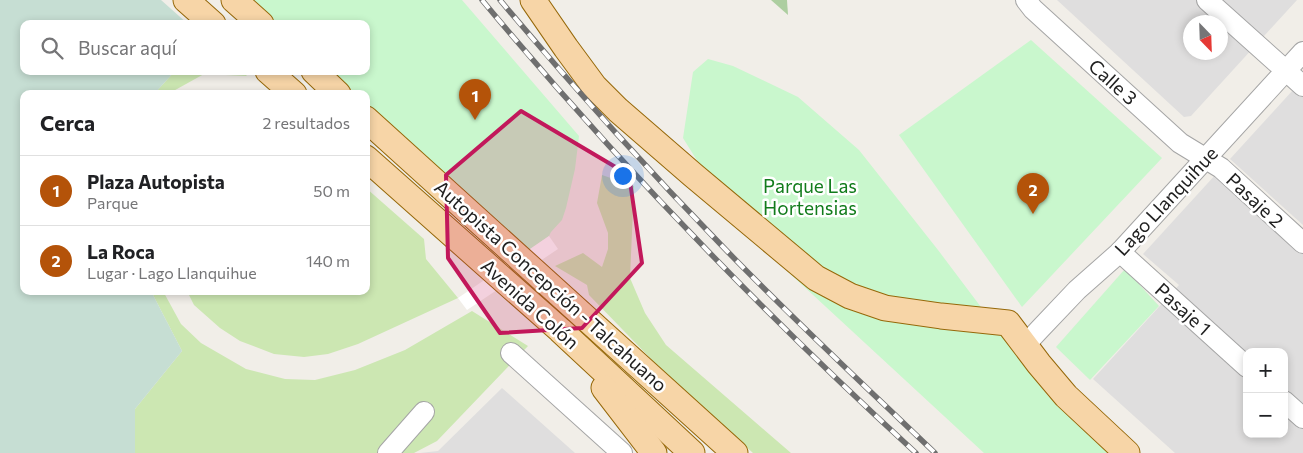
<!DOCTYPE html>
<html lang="es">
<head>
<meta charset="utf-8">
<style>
	:root { --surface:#fff; --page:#f6f6f6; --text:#202124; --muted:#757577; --line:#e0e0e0; --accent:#b45309 }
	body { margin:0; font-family:Commissioner,sans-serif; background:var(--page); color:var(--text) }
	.controls { position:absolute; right:15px; bottom:15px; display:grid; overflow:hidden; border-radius:10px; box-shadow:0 2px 8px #0003 }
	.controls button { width:45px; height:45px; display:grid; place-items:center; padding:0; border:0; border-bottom:1px solid var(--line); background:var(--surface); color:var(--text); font:25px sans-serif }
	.compass { position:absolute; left:1183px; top:15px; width:45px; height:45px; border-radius:50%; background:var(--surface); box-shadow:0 2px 8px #0003; rotate:157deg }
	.you { position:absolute; left:622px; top:175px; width:18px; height:18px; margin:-12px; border:4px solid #fff; border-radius:50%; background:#1a73e8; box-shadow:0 0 0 8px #1a73e833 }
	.badge { display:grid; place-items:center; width:32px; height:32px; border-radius:50%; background:var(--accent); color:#fff; font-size:16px; font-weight:700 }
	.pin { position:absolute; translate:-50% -41px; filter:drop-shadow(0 1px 2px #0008) }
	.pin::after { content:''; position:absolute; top:26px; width:18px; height:15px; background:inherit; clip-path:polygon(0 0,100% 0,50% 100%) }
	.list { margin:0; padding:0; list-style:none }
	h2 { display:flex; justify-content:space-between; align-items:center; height:65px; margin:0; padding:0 20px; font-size:21px }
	h2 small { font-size:16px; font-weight:400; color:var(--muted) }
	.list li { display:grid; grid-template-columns:32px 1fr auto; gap:15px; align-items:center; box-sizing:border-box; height:70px; padding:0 20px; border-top:1px solid var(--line) }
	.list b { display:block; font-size:19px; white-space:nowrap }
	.list p { margin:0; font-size:16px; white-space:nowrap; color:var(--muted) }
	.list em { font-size:16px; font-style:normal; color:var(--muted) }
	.icon { flex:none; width:28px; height:28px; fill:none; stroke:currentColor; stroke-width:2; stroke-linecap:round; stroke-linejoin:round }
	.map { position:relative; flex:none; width:1303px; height:453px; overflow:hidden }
	.search { position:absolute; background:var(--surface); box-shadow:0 2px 8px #0003; left:20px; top:20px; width:350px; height:55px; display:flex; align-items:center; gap:12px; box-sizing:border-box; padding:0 18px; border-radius:10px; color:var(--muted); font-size:19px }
	.panel { position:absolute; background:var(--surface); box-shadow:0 2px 8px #0003; left:20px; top:90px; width:350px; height:205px; border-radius:10px }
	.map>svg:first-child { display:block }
</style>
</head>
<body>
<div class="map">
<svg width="1303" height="453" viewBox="0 0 1303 453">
	<rect width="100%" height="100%" fill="#f1eee8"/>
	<g fill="#dfdede" fill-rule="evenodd">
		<path d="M 1057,0 L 1297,0 L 1191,116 L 1184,117 ZM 1190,22 L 1220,22 L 1220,52 L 1190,52 Z"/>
		<polygon points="1303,79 1303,225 1230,159"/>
		<path d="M 1217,173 L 1303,252 L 1303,453 L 1175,453 L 1093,379 L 1179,285 L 1143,254 ZM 1247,352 L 1284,352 L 1284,434 L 1247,434 Z"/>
		<polygon points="502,388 575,453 420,453 438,451"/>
	</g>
	<g fill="#cce7b2">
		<polygon points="175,71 242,71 247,76 204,74 168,94 154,94"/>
		<polygon points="602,175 634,186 630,278 645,313 666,345 791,453 753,453 655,363 589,295 587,285 555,266 583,253 602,267 608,249 608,233 597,203"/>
		<polygon points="366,188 424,239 426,259 458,298 358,344 328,354 304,357 274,354 240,341 220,328 194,305 187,291 366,291"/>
		<polygon points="151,291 163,291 181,324 201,343 246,369 285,379 315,380 355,370 405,350 472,311 528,346 437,441 414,453 135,453 135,409 182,351"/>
	</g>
	<polygon fill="#adcea0" points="771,0 787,0 788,15"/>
	<polygon fill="#c6ded3" points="0,0 161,0 188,24 24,24 24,71 175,71 154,94 24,94 24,291 151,291 182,351 135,409 135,453 0,453"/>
	<g fill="#c9f7cd">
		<polygon points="252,0 462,0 579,136 575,169 566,208 562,220 551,232 549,236 529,250 366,103 366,94 356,94 331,71 366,71 366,24 278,24"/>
		<polygon points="1031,40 1162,158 1022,307 899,135"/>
		<polygon points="708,59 733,66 798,97 859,150 938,250 1048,396 1108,453 984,453 773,258 721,199 683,138 693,72"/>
		<polygon points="1125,269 1159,306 1090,380 1056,347"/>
	</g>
	<polygon fill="#fff" points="549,236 558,249 467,310 458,298"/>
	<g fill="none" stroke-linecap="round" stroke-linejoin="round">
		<g stroke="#a5a5a5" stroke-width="22">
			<g id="minor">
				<polyline points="1026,0 1033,9 1180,143 1221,168 1303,243"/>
				<polyline points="1207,0 1303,86"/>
				<polyline points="1120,252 1247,367"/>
				<polyline points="1025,345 1039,330 1077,290 1120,252 1303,52"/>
				<polyline points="511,353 622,453"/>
				<polyline points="1284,401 1303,418"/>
				<polyline points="388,453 424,412"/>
			</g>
		</g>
		<g stroke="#966809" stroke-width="27">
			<g id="major">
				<polyline points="186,0 213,24"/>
				<polyline points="234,0 261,24"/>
				<polyline points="533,0 566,48 594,86 618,110 693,175 816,278 850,296 885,308 941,316 1008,323 1039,364 1066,396 1127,453"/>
				<polyline points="268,71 294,94"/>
				<polyline points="314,71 338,94"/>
				<polyline points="366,119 735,453"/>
				<polyline points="366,158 560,330 692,453"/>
				<polyline points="604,388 654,453"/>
			</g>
		</g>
		<use href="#minor" stroke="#fff" stroke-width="20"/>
		<use href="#major" stroke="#f7d5a7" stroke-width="25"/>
		<g stroke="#6f6f6f" stroke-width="5.5">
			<g id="rail">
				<path d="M 482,0 C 616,161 762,312 916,453"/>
				<path d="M 500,0 C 572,86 648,170 726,250 C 794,320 865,386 935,453"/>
			</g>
		</g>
		<use href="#rail" stroke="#fff" stroke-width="4" stroke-dasharray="11" stroke-linecap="butt"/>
	</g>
	<path fill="#c2185b" fill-opacity="0.2" stroke="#c2185b" stroke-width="4" stroke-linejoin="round" d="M 521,111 L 629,175 L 642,263 L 582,328 L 500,333 L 448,258 L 446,175 Z"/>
	<g text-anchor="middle" stroke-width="5" stroke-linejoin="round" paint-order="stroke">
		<g font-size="19" fill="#212121" stroke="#fff">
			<text transform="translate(1113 82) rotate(42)" y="7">Calle 3</text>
			<text transform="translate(1255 200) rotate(43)" y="7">Pasaje 2</text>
			<text transform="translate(1166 201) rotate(-47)" y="7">Lago Llanquihue</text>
			<text transform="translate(551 286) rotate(42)" y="7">Autopista Concepción - Talcahuano</text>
			<text transform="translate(530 304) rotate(42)" y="7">Avenida Colón</text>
			<text transform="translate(1183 309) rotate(42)" y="7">Pasaje 1</text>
		</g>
		<g font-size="19" fill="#127c1c" stroke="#fff">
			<text x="810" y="193">Parque Las<tspan x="810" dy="22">Hortensias</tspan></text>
		</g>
	</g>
</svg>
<div class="controls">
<button>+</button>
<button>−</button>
</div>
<svg class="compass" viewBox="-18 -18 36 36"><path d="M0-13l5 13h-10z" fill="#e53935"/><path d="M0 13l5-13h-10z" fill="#757577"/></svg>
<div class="you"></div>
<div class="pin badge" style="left:475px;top:120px">1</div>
<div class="pin badge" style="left:1033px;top:214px">2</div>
<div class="search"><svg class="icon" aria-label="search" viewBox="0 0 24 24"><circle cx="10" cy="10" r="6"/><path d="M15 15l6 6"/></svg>Buscar aquí</div>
<section class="panel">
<h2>Cerca<small>2 resultados</small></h2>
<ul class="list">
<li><span class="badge">1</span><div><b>Plaza Autopista</b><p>Parque</p></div><em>50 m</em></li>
<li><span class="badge">2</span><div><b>La Roca</b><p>Lugar · Lago Llanquihue</p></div><em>140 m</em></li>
</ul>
</section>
</div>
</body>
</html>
